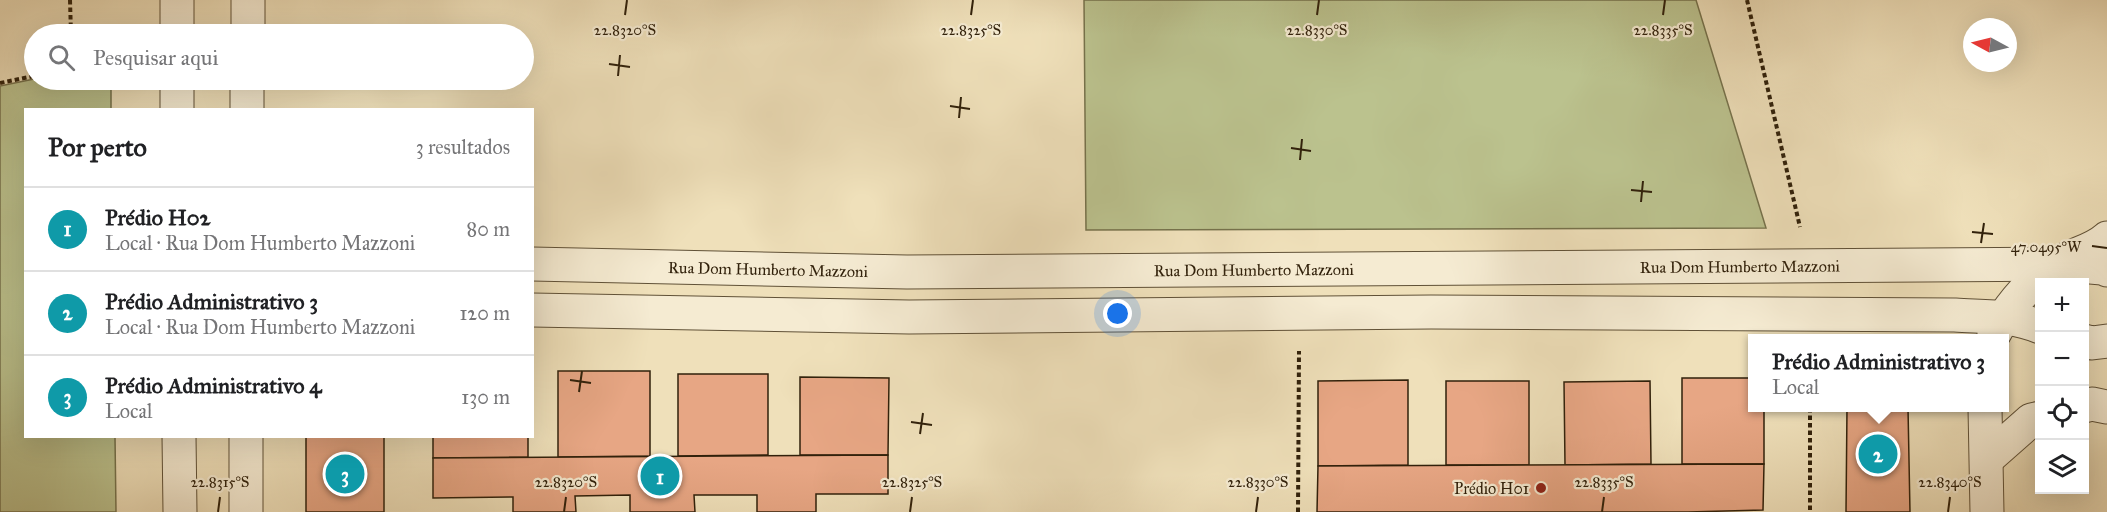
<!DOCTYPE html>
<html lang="pt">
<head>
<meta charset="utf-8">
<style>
	:root { --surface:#fff; --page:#f6f6f6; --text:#202124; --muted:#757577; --line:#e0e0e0; --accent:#1a73e8 }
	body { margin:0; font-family:"IM FELL Great Primer",serif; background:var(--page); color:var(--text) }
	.controls { position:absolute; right:18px; bottom:18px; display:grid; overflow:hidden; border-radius:0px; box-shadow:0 6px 24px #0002 }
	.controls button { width:54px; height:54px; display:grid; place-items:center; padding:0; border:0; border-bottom:2px solid var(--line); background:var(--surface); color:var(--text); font:30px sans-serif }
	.compass { position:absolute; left:1963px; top:18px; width:54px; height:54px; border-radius:50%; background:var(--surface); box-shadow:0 6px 24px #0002; rotate:277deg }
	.you { position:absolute; left:1118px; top:314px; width:21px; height:21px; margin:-15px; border:4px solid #fff; border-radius:50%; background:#1a73e8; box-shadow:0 0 0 9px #1a73e833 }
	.badge { display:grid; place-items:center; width:39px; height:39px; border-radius:50%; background:var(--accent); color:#fff; font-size:20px; font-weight:700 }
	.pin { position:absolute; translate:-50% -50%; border:3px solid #fff; box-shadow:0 2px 6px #0006 }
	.popup { position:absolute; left:1748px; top:334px; width:261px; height:78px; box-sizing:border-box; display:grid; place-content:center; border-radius:0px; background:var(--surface); filter:drop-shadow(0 2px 4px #0005); font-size:20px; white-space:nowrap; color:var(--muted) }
	.popup b { font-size:22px; color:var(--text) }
	.popup::after { content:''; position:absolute; left:50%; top:100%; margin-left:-12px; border:12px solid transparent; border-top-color:var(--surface) }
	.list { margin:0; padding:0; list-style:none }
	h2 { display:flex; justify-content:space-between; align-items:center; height:78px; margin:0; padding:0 24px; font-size:26px }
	h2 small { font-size:20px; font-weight:400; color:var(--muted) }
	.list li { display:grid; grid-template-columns:39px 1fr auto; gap:18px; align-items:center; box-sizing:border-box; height:84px; padding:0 24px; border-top:2px solid var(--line) }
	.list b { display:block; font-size:22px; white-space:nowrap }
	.list p { margin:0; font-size:20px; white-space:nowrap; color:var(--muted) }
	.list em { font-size:20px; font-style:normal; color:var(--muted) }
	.icon { flex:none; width:33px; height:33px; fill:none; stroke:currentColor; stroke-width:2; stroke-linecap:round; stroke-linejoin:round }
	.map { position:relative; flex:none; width:2107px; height:512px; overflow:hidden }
	.search { position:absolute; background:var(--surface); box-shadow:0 6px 24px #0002; left:24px; top:24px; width:510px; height:66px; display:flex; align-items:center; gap:15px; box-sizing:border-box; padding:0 21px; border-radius:33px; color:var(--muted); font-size:22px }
	.panel { position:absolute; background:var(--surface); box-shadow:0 6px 24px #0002; left:24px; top:108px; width:510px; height:330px; border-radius:0px }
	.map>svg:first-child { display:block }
</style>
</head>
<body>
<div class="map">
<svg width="2107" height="512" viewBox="0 0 2107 512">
	<rect width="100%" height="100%" fill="#efe0ba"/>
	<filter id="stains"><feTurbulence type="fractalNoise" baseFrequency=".00333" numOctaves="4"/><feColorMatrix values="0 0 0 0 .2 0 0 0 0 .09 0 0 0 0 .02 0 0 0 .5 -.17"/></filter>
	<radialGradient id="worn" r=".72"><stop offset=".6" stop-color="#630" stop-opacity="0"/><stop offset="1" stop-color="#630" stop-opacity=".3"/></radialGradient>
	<g fill="#bbc28e" stroke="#76724c" stroke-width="1.5">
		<polygon points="1084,0 1696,0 1766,228 1086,230"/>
		<polygon points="34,79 111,80 111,109 26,110 26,436 115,437 116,512 0,512 0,86"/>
	</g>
	<g fill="#e7a684" stroke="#31210b" stroke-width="1.5">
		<polygon points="558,371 650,371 650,456 558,457"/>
		<polygon points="678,374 768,374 768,455 678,456"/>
		<polygon points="800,377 889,378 888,455 800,455"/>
		<polygon points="1682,378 1752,378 1752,408 1764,408 1764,464 1682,464"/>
		<polygon points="1408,380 1408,465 1318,466 1318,381"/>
		<rect x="1446" y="381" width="83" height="84"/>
		<polygon points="1650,381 1651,464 1565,465 1564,382"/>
		<polygon points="1847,408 1908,408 1910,512 1846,512"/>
		<rect x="306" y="436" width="78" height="76"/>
		<polygon points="433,436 528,436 528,457 433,458"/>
		<polygon points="888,455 888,494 816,494 816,512 757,512 757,495 694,495 695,512 630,512 630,495 575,496 576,512 513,512 513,497 433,498 433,458"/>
		<polygon points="1764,464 1763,510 1688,512 1317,512 1318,466"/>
	</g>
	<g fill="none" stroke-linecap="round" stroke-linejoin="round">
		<g stroke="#605137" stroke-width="35">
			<g id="minor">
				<polyline points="177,0 177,34"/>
				<polyline points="248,34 248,0"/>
				<polyline points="177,80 177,110"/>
				<polyline points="247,110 247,80"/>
				<path id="s1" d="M 532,264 L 907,272 L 2056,264 L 2102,268 L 2107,270"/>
				<path d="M 532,310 L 909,317 L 1431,312 L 1955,315 C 1983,317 2013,315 2040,327"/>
				<path d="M 1994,334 C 2009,306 2030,281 2057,264 C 2072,254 2093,251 2107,238"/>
				<polyline points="2084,341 2092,343 2107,341"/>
				<polyline points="2084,406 2092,404 2107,407"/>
				<polyline points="1985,408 1987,512"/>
				<polyline points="179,436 180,512"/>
				<polyline points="246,436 246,512"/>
				<polyline points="1987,459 2031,420 2040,418"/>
			</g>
		</g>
		<g stroke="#31210b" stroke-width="4" stroke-dasharray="4.5 3" stroke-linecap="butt">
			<polyline points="70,0 71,34"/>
			<polyline points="1747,0 1800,227"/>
			<polyline points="0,83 34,76"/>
			<polyline points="1810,408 1810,512"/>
			<polyline points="1298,512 1299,351"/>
		</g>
		<use href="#minor" stroke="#f5ebd2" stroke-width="33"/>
	</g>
	<path fill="none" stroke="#31210b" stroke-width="2" d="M 625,15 L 627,0M 971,15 L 973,0M 1317,15 L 1319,0M 1663,15 L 1665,0M 609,64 L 630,67M 618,76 L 620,55M 950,106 L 970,109M 959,118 L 961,97M 1291,148 L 1311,151M 1300,160 L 1302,139M 1631,190 L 1652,192M 1641,202 L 1643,181M 1972,232 L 1993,234M 1981,243 L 1984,223M 2092,246 L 2107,248M 570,380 L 591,383M 579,392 L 582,371M 911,422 L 932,425M 920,434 L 923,413M 218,512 L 220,497M 564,512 L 566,497M 910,512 L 912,497M 1256,512 L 1258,497M 1602,512 L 1604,497M 1948,512 L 1950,497"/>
	<circle fill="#8f2418" stroke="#f5ebd2" stroke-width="2" cx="1541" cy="488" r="6"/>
	<g text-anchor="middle" stroke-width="4.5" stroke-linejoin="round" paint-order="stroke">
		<g font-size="16" fill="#31210b" stroke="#f5ebd2">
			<text dy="6" stroke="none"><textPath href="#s1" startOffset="1208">Rua Dom Humberto Mazzoni</textPath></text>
			<text dy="6" stroke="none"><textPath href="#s1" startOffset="236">Rua Dom Humberto Mazzoni</textPath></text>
			<text dy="6" stroke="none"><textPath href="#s1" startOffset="722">Rua Dom Humberto Mazzoni</textPath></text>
		</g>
		<g font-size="16" fill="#31210b" stroke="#f5ebd2" text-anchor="end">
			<text x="1529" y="494">Prédio H01</text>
		</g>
	</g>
	<g font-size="15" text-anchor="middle" fill="#31210b" stroke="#f5ebd2" stroke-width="4.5" stroke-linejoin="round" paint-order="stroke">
		<text x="625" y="35">22.8320°S</text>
		<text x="971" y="35">22.8325°S</text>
		<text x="1317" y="35">22.8330°S</text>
		<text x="1663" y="35">22.8335°S</text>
		<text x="2046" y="252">47.0495°W</text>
		<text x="220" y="487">22.8315°S</text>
		<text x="566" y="487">22.8320°S</text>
		<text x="912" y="487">22.8325°S</text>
		<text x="1258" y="487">22.8330°S</text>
		<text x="1604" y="487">22.8335°S</text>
		<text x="1950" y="487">22.8340°S</text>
	</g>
	<rect width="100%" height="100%" filter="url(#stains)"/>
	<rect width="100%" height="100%" fill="url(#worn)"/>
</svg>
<div class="controls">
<button>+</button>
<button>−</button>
<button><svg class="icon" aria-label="locate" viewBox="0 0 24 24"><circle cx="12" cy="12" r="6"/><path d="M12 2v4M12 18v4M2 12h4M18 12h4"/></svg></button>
<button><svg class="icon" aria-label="layers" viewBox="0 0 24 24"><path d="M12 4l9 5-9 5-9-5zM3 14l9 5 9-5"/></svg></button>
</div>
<svg class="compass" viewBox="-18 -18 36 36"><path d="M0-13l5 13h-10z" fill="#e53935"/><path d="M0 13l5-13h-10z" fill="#757577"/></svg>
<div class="you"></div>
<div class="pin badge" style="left:660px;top:476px;background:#0f9aa8">1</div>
<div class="pin badge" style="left:1878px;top:454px;background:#0f9aa8">2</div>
<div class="popup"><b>Prédio Administrativo 3</b>Local</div>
<div class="pin badge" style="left:345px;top:474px;background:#0f9aa8">3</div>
<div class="search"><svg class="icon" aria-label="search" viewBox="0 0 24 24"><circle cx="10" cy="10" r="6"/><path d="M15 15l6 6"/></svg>Pesquisar aqui</div>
<section class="panel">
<h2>Por perto<small>3 resultados</small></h2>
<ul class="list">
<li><span class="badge" style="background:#0f9aa8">1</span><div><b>Prédio H02</b><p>Local · Rua Dom Humberto Mazzoni</p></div><em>80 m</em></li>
<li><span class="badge" style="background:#0f9aa8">2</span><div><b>Prédio Administrativo 3</b><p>Local · Rua Dom Humberto Mazzoni</p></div><em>120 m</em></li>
<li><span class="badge" style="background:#0f9aa8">3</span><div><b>Prédio Administrativo 4</b><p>Local</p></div><em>130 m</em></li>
</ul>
</section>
</div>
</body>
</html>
